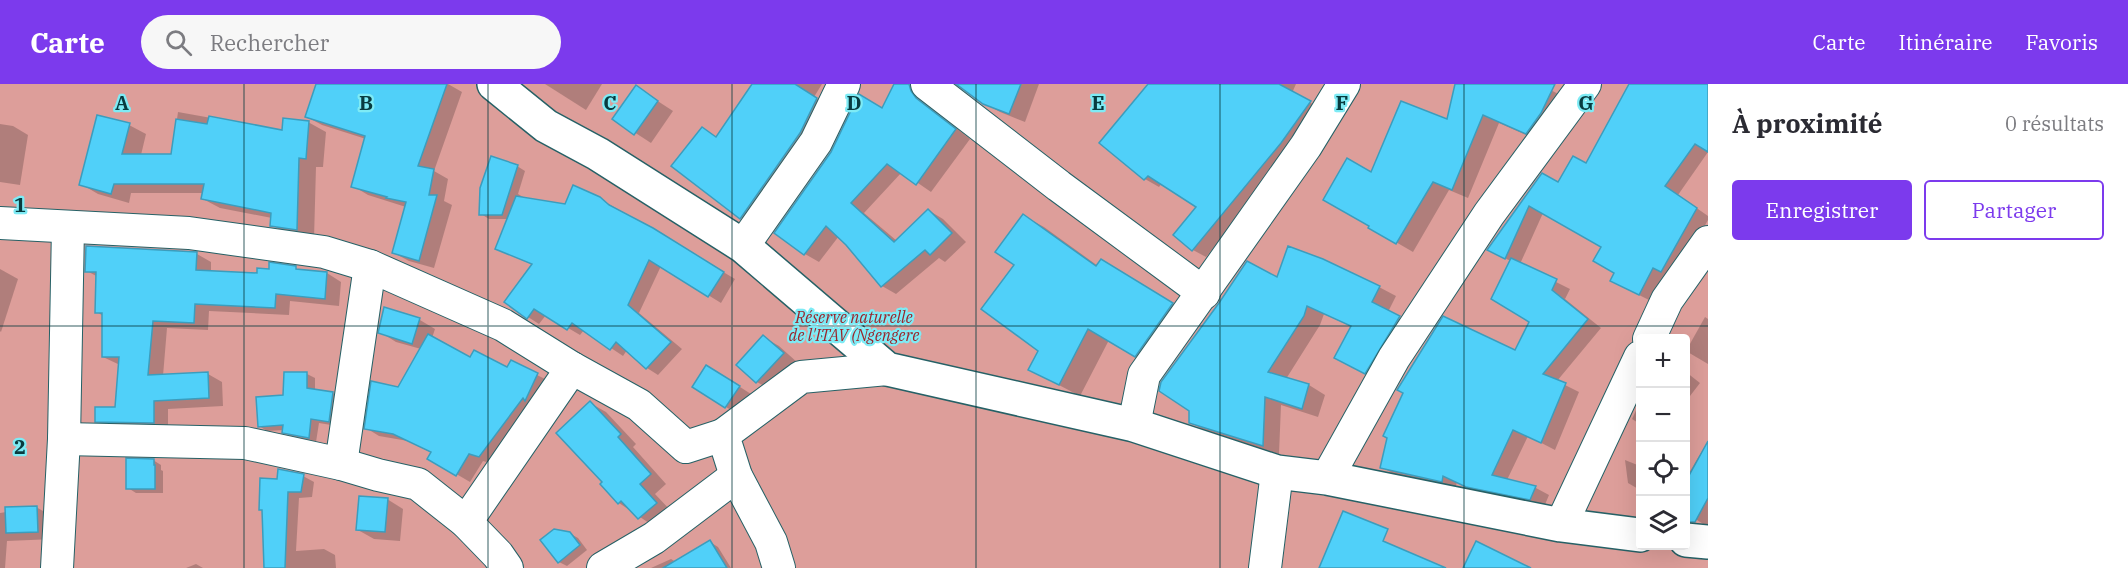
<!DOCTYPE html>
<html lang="fr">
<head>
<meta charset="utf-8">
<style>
	:root { --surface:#fff; --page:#f7f7f7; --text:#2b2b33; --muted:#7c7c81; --line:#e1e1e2; --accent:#7c3aed }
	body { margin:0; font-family:"IBM Plex Serif",serif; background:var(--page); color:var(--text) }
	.controls { position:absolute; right:18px; bottom:18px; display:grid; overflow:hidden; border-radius:6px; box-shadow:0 6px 24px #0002 }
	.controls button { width:54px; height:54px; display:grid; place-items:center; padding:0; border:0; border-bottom:2px solid var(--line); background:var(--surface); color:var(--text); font:30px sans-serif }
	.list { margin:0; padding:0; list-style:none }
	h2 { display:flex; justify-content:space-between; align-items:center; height:78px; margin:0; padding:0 24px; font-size:26px }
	h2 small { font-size:20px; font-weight:400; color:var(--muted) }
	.actions { display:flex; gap:12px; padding:18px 24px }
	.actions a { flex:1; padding:14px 0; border:2px solid var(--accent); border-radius:6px; text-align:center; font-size:21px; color:var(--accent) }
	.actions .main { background:var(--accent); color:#fff }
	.icon { flex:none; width:33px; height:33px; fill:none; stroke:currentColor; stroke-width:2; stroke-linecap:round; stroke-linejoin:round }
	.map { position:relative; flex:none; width:1708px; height:484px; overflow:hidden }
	header { display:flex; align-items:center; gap:36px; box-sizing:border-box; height:84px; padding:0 30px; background:var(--accent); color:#fff }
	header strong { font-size:28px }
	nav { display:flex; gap:33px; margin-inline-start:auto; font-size:21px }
	.search { width:420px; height:54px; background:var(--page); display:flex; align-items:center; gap:15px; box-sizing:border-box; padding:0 21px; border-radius:33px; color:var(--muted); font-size:22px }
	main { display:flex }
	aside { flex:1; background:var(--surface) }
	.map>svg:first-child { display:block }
</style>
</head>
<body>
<header>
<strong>Carte</strong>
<div class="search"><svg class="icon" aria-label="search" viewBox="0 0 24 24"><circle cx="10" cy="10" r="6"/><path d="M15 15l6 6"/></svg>Rechercher</div>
<nav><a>Carte</a><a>Itinéraire</a><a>Favoris</a></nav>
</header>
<main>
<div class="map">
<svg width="1708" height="484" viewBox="0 0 1708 484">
	<rect width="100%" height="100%" fill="#7eebf5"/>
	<path fill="#dd9e9a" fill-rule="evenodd" d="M 0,0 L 1708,0 L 1708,484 L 0,484 ZM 1640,255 L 1686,255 L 1686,462 L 1640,462 Z"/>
	<g fill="#0003">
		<polygon points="318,0 448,0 462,8 434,87 448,95 444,117 452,121 434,184 409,177 394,169 406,123 368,111 353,102 366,55 322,41 307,33"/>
		<polygon points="545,0 602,0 586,26"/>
		<polygon points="754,0 822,0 814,13 834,26 759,144 741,134 702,45 717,53"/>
		<polygon points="895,0 902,0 924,12 925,17 931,24 970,55 931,108 902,88 864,129 897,157 928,126 943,135 966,158 945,178 939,174 896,210 882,202 839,152 819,178 805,170"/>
		<polygon points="959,0 1039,0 1025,38 1000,28 984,19"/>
		<polygon points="1150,0 1296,0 1292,9 1324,26 1294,67 1206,173 1193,166 1198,123 1162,99 1159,103 1145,95"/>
		<polygon points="1456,0 1539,0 1568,15 1542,58 1499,39 1468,114 1449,106 1413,168 1370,143 1372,90 1449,37"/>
		<polygon points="1631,0 1704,0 1708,3 1708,68 1678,111 1708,132 1708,136 1675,194 1653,218 1625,204 1603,162 1543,129 1520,180 1570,205 1565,215 1601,244 1557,297 1579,308 1555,366 1528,352 1507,396 1536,404 1549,411 1544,423 1481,410 1457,398 1455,405 1395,391 1382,383 1516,267 1531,237 1511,177 1502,173 1542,91 1559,100 1587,81"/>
		<polygon points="636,3 673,27 651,59 614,35"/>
		<polygon points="178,28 283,47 308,38 326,48 323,83 316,83 314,155 289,151 272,141 272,134 220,124 203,115 204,109 131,109 129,119 98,110 81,100 129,41 146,50 141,71 172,71"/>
		<polygon points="0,40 13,42 28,51 20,101 0,98"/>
		<polygon points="517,82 525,87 518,110 530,117 566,122 599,114 735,195 721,219 661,182 639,229 682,265 658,291 647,284 627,266 623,272 584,246 580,251 546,231 539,240 528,233 533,181 497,164 509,135 489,135 481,130"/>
		<polygon points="1024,132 1044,143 1098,182 1101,177 1193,232 1156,284 1109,256 1080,312 1030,286 1040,266 1016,180"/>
		<polygon points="87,163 197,170 211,178 211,189 258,191 295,184 301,187 327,189 341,198 339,222 290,217 289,231 209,227 208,246 167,244 163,292 208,290 222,298 223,322 168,325 168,346 111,345 97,337 116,324 120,281 103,273 103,232 97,228 98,193 87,187"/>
		<polygon points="0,185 18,195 1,248 0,247"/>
		<polygon points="1278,195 1379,203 1396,212 1388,228 1415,243 1382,298 1352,283 1352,243 1324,230 1320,241 1286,295 1309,301 1325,311 1318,333 1281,321 1279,370 1207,348 1190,338"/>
		<polygon points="1705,233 1708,235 1708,280 1686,267"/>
		<polygon points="420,236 435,245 432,254 470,275 508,285 511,278 551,298 493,380 483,377 470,398 429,374 432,369 408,357 379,352 366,344 399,305 421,265 396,258 380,248"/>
		<polygon points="763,253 779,262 798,279 773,307 757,298 738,281"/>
		<polygon points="1686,288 1700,299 1690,312 1686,335"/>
		<polygon points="307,290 315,294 315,306 333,309 341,314 337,342 319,339 316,358 292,353 284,348 284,346 267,347 259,342"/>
		<polygon points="723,292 754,312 741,332 726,323"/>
		<polygon points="1640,318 1640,340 1632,335"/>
		<polygon points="590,319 606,328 636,360 633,363 666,400 655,410 672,428 655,443 619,419"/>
		<polygon points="1708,357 1708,443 1686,429 1686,394"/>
		<polygon points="153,376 161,381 161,386 163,387 163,409 136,409 128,404"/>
		<polygon points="1625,376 1640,382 1640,406 1628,399"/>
		<polygon points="303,392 314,398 312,413 299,414 296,467 324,465 335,471 336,484 266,484 278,396"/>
		<polygon points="387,415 403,425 400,457 374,455 358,446"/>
		<polygon points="36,423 50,431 54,455 7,457 5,484 0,484 0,429"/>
		<polygon points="569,449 578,454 587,466 567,482 559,478"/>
		<polygon points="710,458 718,463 731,484 651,484 671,475 676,478"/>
		<polygon points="196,480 203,484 186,484"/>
	</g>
	<g fill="#50d0f9" stroke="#3b9dbd" stroke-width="1.5">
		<polygon points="316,0 447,0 418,82 434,85 429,111 437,111 419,177 392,169 406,118 386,114 387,113 351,103 365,52 305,33"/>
		<polygon points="752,0 795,0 817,14 800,49 740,135 671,82 702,43 716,53"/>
		<polygon points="894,0 909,0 911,7 916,14 956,45 916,101 887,80 851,119 894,158 928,125 952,149 930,171 925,166 881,203 846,161 826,142 804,171 774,149 831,68 859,10 882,24"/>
		<polygon points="956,0 1021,0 1009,30 983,20"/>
		<polygon points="1148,0 1279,0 1311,17 1281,59 1192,167 1173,151 1196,123 1148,92 1144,96 1099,59"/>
		<polygon points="1455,0 1555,0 1541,29 1526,50 1483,31 1452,106 1433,98 1396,160 1368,144 1369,142 1323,116 1347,74 1371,88 1401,17 1447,35"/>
		<polygon points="1629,0 1708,0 1708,68 1695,60 1665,102 1697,124 1661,188 1653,184 1639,211 1610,197 1614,189 1593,177 1601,163 1529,122 1505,175 1487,166 1542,89 1558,98 1573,72 1586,79"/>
		<polygon points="636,1 658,17 634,51 612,35"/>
		<polygon points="97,31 130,39 122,70 171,70 176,35 207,40 209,32 282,46 283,34 309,37 306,75 299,74 297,146 270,142 271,129 201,115 204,100 114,100 111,110 79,101"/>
		<polygon points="491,72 518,81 502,131 479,131 480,104"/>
		<polygon points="573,101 600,113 609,121 653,144 724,188 708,213 649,176 628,221 671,258 646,285 616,258 610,266 572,239 567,246 534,225 527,235 504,218 532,180 495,165 516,112 565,120"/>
		<polygon points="1023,130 1096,182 1101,175 1173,219 1135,273 1088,245 1059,301 1028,286 1038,267 981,225 1014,181 995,168"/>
		<polygon points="86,162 197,168 196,186 257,189 257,184 269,185 269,178 296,182 296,185 327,188 325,215 276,210 275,224 195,220 194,239 153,237 148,291 208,288 209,314 154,317 154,339 95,338 95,323 115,323 119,273 102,273 102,229 95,229 96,188 85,188"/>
		<polygon points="1288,162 1323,175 1380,202 1372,218 1400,232 1365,290 1334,274 1351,242 1307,222 1304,232 1268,288 1309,300 1302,325 1265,313 1263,362 1189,339 1189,327 1159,307 1161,298 1219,219 1247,177 1277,193"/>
		<polygon points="1511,174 1557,195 1552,206 1588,235 1543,290 1566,299 1541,359 1513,346 1492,391 1536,402 1530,416 1466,403 1443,392 1442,398 1380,384 1387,354 1383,352 1403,309 1397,306 1443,232 1515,266 1529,238 1491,215"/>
		<polygon points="384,223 420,234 412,260 378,249"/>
		<polygon points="428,250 470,273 474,266 507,283 511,276 538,289 525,317 523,314 479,373 469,370 456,392 427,375 431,368 393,350 364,345 371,297 398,303"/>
		<polygon points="763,251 784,269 756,299 736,281"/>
		<polygon points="706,281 740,302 725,324 692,303"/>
		<polygon points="284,288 307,288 307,304 333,308 329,338 311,335 309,354 282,349 283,341 258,343 256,313 283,311"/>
		<polygon points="590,317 621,350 618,353 651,390 640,400 657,419 638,435 621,417 618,420 600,400 602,398 556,349"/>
		<polygon points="1708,357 1708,414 1695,438 1686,438 1686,397"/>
		<polygon points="126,374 154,375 154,381 155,381 155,405 126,405"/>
		<polygon points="278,385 304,390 301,408 288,408 285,484 264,484 262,426 259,426 260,394 277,395"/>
		<polygon points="359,412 388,414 385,448 356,446"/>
		<polygon points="37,422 38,448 6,449 5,423"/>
		<polygon points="1343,427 1388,445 1383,457 1446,484 1319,484"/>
		<polygon points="554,445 570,448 580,461 558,479 540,456"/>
		<polygon points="710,456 727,484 663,484"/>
		<polygon points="1476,457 1531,484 1463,484"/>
	</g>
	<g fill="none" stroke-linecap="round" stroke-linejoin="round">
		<g stroke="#266166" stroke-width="34">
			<g id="minor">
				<polyline points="927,0 1059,102 1204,209"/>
				<polyline points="0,139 189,149 324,168 370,182 503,241 572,284 639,321 686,363 723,351"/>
				<polyline points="743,162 816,58 844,0"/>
				<polyline points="1649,255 1667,216 1708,158"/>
				<polyline points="1134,341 1144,291 1306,62 1344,0"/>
				<polyline points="64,355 245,359 341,380 378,391 418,400 466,438 498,471 507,484"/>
				<polyline points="341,380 370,182"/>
				<polyline points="1327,394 1394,274 1489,130 1585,0"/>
				<polyline points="466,438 572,284"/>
				<polyline points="1561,441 1640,273"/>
				<polyline points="57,484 64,355 68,143"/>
				<polyline points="603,484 654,454 736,392"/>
				<polyline points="779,484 771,458 736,392 723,351 801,293 887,285"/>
				<polyline points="1265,484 1277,388"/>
			</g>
		</g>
		<g stroke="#266166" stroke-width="36">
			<g id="tertiary">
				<polyline points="494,0 546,42 598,70 743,162 887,285 1134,341 1277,388 1327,394 1561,441 1640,451"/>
				<polyline points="1686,456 1708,458"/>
			</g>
		</g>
		<use href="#minor" stroke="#fff" stroke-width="32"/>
		<use href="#tertiary" stroke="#fff" stroke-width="33"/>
	</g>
	<path fill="none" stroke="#083b3f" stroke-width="1.5" stroke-opacity="0.55" d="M 244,0 L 244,484M 488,0 L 488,484M 732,0 L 732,484M 976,0 L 976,484M 1220,0 L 1220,484M 1464,0 L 1464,484M 0,242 L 1708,242"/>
	<g text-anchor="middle" stroke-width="4.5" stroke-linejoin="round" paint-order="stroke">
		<g font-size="16" font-style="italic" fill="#9b252b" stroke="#7eebf5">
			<text x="854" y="239">Réserve naturelle<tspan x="854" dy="18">de l'ITAV (Ngengere</tspan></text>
		</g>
	</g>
	<g font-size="20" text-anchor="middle" font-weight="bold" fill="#083b3f" stroke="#7eebf5" stroke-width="4.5" stroke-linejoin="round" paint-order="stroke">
		<text x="122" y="26">A</text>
		<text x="366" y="26">B</text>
		<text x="610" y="26">C</text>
		<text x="854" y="26">D</text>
		<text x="1098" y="26">E</text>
		<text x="1342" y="26">F</text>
		<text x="1586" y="26">G</text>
		<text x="20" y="128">1</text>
		<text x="20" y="370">2</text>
	</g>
</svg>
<div class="controls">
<button>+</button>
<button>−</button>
<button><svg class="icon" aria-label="locate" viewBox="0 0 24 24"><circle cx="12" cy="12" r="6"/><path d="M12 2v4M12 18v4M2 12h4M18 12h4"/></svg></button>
<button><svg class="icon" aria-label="layers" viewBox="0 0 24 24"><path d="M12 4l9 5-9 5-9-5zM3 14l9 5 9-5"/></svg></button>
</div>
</div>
<aside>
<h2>À proximité<small>0 résultats</small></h2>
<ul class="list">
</ul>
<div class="actions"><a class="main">Enregistrer</a><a>Partager</a></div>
</aside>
</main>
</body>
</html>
